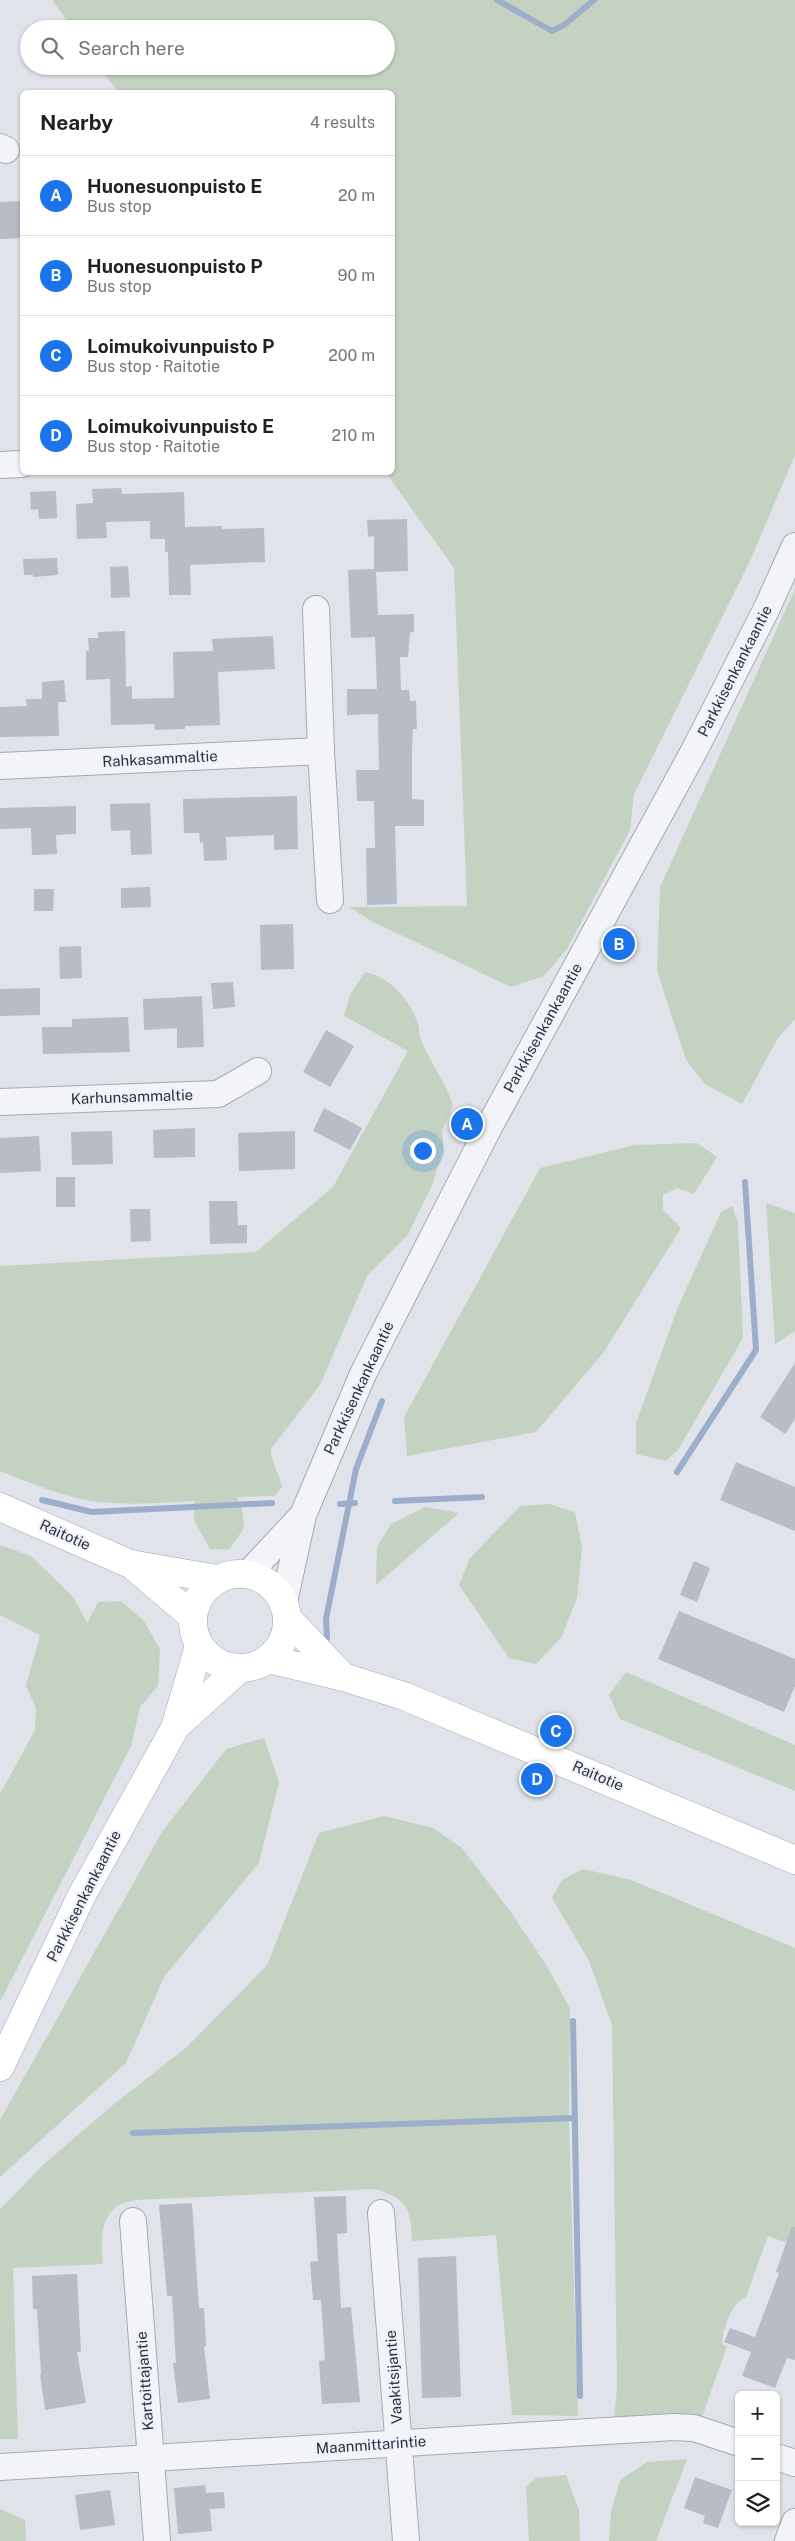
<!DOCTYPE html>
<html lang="en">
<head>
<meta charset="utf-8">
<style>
	:root { --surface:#fff; --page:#f2f2f2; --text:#202124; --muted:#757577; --line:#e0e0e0; --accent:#1a73e8 }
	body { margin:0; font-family:"Public Sans",sans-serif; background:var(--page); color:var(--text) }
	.controls { position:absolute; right:15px; bottom:15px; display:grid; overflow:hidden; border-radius:8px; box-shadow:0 1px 4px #0004 }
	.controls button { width:45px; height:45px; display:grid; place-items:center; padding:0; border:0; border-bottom:1px solid var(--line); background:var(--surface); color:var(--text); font:25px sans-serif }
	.you { position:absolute; left:422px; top:1150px; width:18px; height:18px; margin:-12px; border:4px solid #fff; border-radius:50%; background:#1a73e8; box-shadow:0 0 0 8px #1a73e833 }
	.badge { display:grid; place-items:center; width:32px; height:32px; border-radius:50%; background:var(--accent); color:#fff; font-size:16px; font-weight:700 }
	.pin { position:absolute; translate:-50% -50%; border:2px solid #fff; box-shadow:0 1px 5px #0006 }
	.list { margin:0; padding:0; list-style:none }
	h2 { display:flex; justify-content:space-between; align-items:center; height:65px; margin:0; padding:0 20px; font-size:21px }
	h2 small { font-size:16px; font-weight:400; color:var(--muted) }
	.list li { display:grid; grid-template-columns:32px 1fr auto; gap:15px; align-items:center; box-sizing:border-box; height:80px; padding:0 20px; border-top:1px solid var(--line) }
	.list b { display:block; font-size:19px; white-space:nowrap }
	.list p { margin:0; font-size:16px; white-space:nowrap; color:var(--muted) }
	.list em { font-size:16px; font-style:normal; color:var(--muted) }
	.icon { flex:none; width:28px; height:28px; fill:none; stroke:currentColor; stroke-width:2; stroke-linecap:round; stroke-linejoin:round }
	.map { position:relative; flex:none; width:795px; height:2541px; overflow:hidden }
	.search { position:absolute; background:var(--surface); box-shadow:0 1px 4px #0004; left:20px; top:20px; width:375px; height:55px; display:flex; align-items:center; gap:12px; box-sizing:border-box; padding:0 18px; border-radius:28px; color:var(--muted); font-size:19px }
	.panel { position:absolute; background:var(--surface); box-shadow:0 1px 4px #0004; left:20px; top:90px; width:375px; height:385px; border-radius:8px }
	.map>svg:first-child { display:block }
</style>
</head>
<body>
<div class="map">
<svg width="795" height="2541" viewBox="0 0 795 2541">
	<rect width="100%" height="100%" fill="#e0e3e9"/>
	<g fill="#c4d3c1">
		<polygon points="52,0 795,0 795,455 750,561 634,794 630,830 567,949 544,976 511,987 373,922 349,907 467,906 454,568 386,473 392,472 392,92 118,92 99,66 386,66 386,29 73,29"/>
		<polygon points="795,589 795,1019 778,1038 742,1104 705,1084 686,1060 657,971 660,887"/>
		<path d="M 365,972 C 390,977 410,1000 418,1024 C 420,1030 419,1037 422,1043 C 432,1064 445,1082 453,1105 L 442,1131 L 444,1149 L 432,1185 L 408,1235 L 367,1276 L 320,1385 L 271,1449 C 271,1463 279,1473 282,1487 L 275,1496 L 237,1497 L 242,1509 L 244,1528 L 229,1550 L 210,1549 L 194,1521 L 195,1501 C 160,1503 126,1506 91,1501 C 60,1496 29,1482 0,1471 L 0,1266 L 256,1252 L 333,1187 L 408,1051 L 344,1016 L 350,995 Z"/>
		<polygon points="697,1143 717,1157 694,1194 677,1188 663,1195 663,1210 681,1228 604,1352 536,1432 407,1456 404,1417 540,1168 635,1145"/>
		<polygon points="766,1203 795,1213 795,1331 775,1344"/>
		<polygon points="732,1206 738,1222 743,1338 678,1450 666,1461 636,1454 636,1423 678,1307 721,1212"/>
		<polygon points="549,1504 575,1512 582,1548 577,1598 561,1638 536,1664 509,1658 459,1585 470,1558 520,1506"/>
		<polygon points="425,1507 459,1513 376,1585 377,1547 391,1524"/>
		<polygon points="0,1545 31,1556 73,1597 87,1623 98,1602 121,1601 144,1621 160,1649 158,1686 140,1707 131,1746 0,2002 0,1794 35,1730 36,1708 26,1686 40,1635 0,1615"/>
		<polygon points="626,1672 795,1745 795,1791 620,1719 609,1695"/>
		<polygon points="264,1738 279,1782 259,1863 164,1977 126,2063 0,2177 0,2120 162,1832 226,1749"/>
		<path d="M 384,1816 L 433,1828 L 462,1848 L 510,1911 L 547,1966 L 570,2008 L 569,2127 L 578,2416 L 512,2415 L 496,2235 L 412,2241 C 411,2207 407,2199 375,2189 L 135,2200 C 129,2202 121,2203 116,2207 C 99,2221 101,2245 103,2264 L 13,2268 L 18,2439 L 0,2439 L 0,2209 L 44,2164 L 114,2104 L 187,2047 L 267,1965 L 319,1833 Z"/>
		<path d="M 583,1869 L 631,1880 L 795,1948 L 795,2246 L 768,2236 L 746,2297 C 731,2303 723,2329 722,2344 L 727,2346 L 702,2417 L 614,2417 L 617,2389 L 612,2025 L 589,1961 L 552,1898 L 562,1880 Z"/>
		<polygon points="687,2459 656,2541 609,2541 611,2512 620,2480 647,2462"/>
		<polygon points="566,2475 579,2510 580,2541 529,2541 526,2487 536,2478"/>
		<polygon points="0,2509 25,2520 26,2541 0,2541"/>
	</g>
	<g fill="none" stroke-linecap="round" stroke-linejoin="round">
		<g stroke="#9baeca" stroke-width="6">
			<polyline points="497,0 552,31 564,25 594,0"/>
			<polyline points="677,1472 756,1350 745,1182"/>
			<polyline points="42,1500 92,1512 272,1503"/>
			<polyline points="395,1501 482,1497"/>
			<polyline points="340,1504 355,1503"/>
			<polyline points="327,1638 326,1619 356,1469 382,1401"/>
			<polyline points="573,2021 580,2396"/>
			<polyline points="133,2133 575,2118"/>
		</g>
	</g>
	<g fill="#b7bcc6">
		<polygon points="22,201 22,238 0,239 0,202"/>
		<polygon points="121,488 122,494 184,492 185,527 222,526 222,529 264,528 265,562 190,565 191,595 169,595 168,552 165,552 165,539 150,539 150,521 106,522 107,538 77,539 76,504 93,503 92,489"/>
		<polygon points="56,491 57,518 39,519 38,509 31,510 30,492"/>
		<polygon points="407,519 408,571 376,572 378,615 414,614 414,632 410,632 408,657 400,657 401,690 409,690 410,701 416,701 417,729 413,729 412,749 412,799 424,800 424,826 395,826 397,904 367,905 366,848 375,848 374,801 357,801 356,770 379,770 378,714 347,715 347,689 377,689 375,637 351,638 348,570 374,569 374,536 368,537 367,520"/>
		<polygon points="57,558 58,575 33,577 33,575 24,575 23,559"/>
		<polygon points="128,566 130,597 111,598 110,567"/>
		<polygon points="125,631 126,687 132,686 132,699 174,698 173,652 213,651 212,639 273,636 275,669 218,672 220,725 185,726 185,729 155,730 154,724 111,725 110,679 86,680 86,651 89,651 88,638 98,638 98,632"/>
		<polygon points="64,680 66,702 58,702 59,736 0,737 0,707 27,706 26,699 42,699 42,682"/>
		<polygon points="297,796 298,849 274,850 274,835 226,837 227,860 204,861 203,842 200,843 199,833 184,833 183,799"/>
		<polygon points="150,803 152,854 131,855 130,830 111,831 110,804"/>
		<polygon points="76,806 76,834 56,835 57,854 32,855 31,828 0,829 0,808"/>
		<polygon points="150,887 151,907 121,908 121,888"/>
		<polygon points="34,889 54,889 53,911 34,911"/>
		<polygon points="293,924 294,969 261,970 260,925"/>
		<polygon points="81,946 82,978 60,979 59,947"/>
		<polygon points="233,982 235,1007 213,1009 211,983"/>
		<polygon points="40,988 40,1015 0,1016 0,989"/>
		<polygon points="202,996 204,1047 177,1048 177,1028 144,1030 143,999"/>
		<polygon points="128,1017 130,1052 43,1054 42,1027 72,1027 72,1019"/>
		<polygon points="326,1030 354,1046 330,1087 303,1072"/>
		<polygon points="324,1108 362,1128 350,1150 313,1131"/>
		<polygon points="195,1128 195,1157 154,1158 153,1130"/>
		<polygon points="112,1131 113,1164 72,1165 71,1132"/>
		<polygon points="295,1131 295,1169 239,1171 238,1133"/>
		<polygon points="39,1136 41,1171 0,1173 0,1138"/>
		<rect x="56" y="1177" width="19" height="30"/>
		<polygon points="209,1201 237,1201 238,1225 247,1225 247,1243 210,1244"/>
		<polygon points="130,1209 150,1209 151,1241 131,1242"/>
		<polygon points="795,1363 795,1419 785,1434 760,1417"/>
		<polygon points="736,1462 795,1487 795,1531 720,1500"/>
		<polygon points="694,1561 710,1568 697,1602 680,1595"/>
		<polygon points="679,1611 795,1659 795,1686 784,1712 658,1659"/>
		<polygon points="346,2196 347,2233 337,2234 341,2308 351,2307 360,2402 322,2404 319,2361 325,2360 321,2300 313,2300 310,2262 318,2261 314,2197"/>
		<polygon points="192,2203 199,2308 204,2308 206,2346 204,2346 210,2399 178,2403 173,2363 176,2363 172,2296 167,2296 159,2205"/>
		<polygon points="792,2226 795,2227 795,2360 787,2358 775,2388 742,2376 751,2352 724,2342 730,2328 755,2337 779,2273 776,2272"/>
		<polygon points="456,2256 461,2397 422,2398 418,2258"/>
		<polygon points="77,2274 81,2352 77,2352 86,2403 45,2410 40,2374 41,2374 37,2309 33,2309 32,2276"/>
		<polygon points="695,2477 732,2490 718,2528 703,2523 705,2516 684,2508"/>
		<polygon points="205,2485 206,2493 224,2492 225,2508 210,2509 212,2531 178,2534 174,2488"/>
		<polygon points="110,2490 115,2525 80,2530 75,2495"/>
	</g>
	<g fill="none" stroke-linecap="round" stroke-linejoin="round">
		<g stroke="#a5aab3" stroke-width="28">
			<g id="minor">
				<polyline points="0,147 6,150"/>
				<polyline points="0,465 22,464"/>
				<polyline points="316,609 321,751"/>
				<polyline points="0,766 321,751 330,900"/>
				<polyline points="0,1102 218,1094 258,1071"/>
				<polyline points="248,1574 302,1516"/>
				<polyline points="284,1602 303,1515 363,1374 489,1127 694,751 767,608 795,546"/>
				<polyline points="381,2213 406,2541"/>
				<polyline points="133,2221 157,2541"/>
				<polyline points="776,2457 795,2463"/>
				<polyline points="0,2467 674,2427 694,2428 739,2443"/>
				<polyline points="788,2541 795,2522"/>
			</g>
		</g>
		<g stroke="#9fa6b5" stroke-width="29">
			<g id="major">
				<polyline points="0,1507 130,1564 217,1579"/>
				<polyline points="131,1564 192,1616"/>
				<circle cx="240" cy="1621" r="47"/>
				<polyline points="287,1618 343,1677"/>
				<polyline points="268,1659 343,1677 404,1696 795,1860"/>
				<polyline points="176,1726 239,1669"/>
				<polyline points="0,2067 82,1895 175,1728 199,1646"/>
			</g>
		</g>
		<use href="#minor" stroke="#f3f4f8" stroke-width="26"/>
		<use href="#major" stroke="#fff" stroke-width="28"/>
	</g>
	<g text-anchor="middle" stroke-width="4.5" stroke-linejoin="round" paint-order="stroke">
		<g font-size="15" fill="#293041" stroke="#f0f2f7">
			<text transform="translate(735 671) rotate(-63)" y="5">Parkkisenkankaantie</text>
			<text transform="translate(160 759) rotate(-3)" y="5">Rahkasammaltie</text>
			<text transform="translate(543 1028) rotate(-61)" y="5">Parkkisenkankaantie</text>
			<text transform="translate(132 1097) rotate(-2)" y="5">Karhunsammaltie</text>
			<text transform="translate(359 1388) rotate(-65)" y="5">Parkkisenkankaantie</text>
			<text transform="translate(65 1535) rotate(24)" y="5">Raitotie</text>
			<text transform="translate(598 1776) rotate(23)" y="5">Raitotie</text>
			<text transform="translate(84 1896) rotate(-63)" y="5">Parkkisenkankaantie</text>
			<text transform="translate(394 2377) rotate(-94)" y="5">Vaakitsijantie</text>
			<text transform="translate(145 2381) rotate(-94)" y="5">Kartoittajantie</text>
			<text transform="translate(371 2445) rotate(-4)" y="5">Maanmittarintie</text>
		</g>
	</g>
</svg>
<div class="controls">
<button>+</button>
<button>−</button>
<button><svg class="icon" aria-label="layers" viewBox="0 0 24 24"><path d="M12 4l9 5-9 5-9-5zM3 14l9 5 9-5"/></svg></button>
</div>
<div class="you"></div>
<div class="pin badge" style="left:467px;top:1124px">A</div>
<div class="pin badge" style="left:619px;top:944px">B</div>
<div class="pin badge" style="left:556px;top:1731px">C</div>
<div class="pin badge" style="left:537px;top:1779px">D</div>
<div class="search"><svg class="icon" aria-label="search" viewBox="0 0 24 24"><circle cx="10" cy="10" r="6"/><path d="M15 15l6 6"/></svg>Search here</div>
<section class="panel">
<h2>Nearby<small>4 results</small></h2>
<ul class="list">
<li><span class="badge">A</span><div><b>Huonesuonpuisto E</b><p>Bus stop</p></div><em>20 m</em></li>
<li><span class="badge">B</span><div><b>Huonesuonpuisto P</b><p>Bus stop</p></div><em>90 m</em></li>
<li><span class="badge">C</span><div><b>Loimukoivunpuisto P</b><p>Bus stop · Raitotie</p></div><em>200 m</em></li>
<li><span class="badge">D</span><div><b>Loimukoivunpuisto E</b><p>Bus stop · Raitotie</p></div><em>210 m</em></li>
</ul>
</section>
</div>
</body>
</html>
